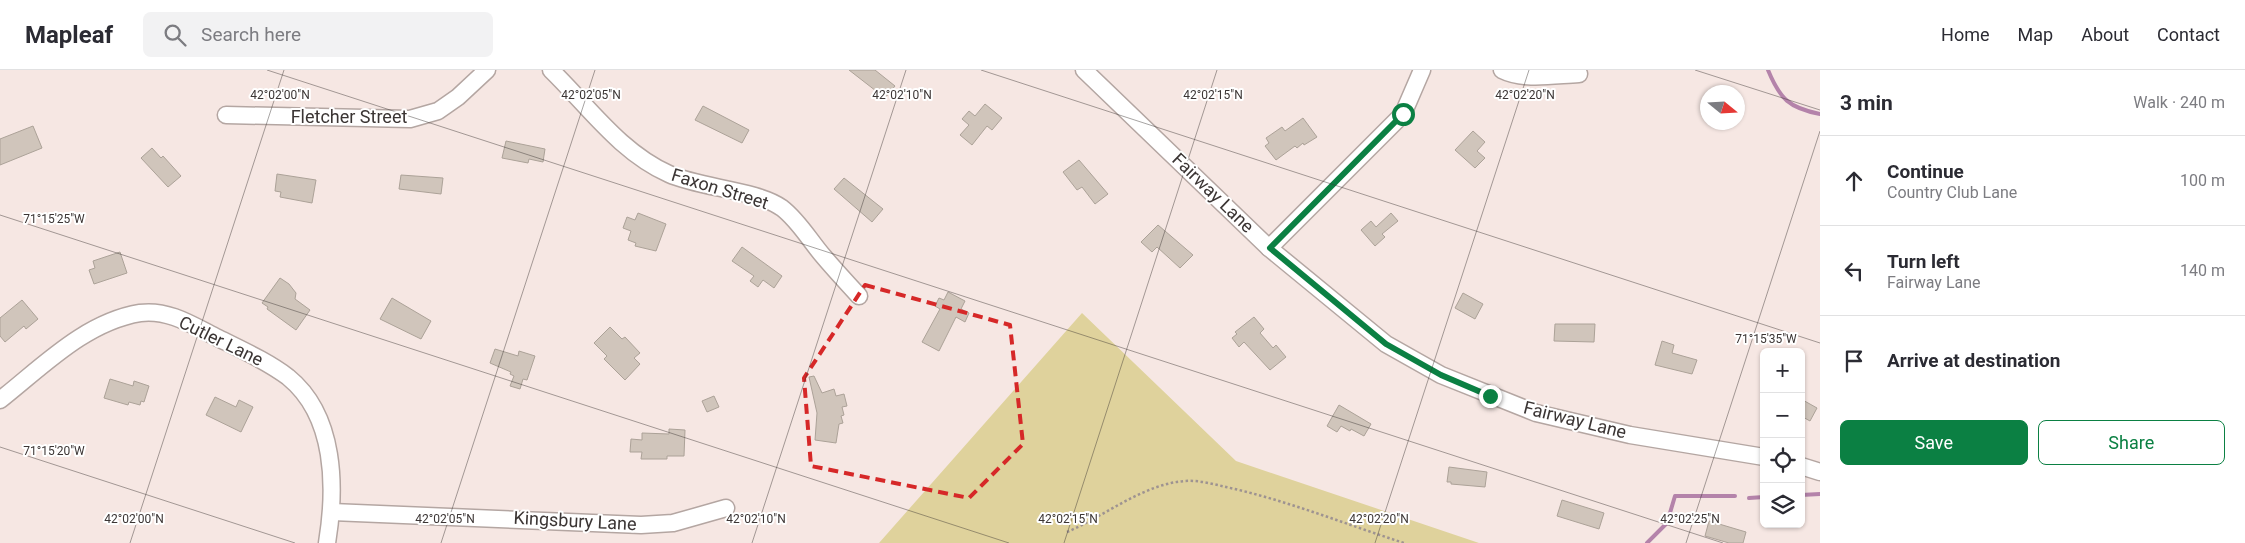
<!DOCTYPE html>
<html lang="en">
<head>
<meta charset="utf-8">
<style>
	:root { --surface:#fff; --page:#f2f2f3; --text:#2b2b33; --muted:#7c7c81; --line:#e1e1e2; --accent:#0b8043 }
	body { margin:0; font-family:Roboto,sans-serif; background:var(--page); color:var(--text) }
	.controls { position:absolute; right:15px; bottom:15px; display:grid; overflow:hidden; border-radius:8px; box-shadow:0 1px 4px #0004 }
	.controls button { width:45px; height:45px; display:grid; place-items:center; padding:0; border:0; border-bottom:1px solid var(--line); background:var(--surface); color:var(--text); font:25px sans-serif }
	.compass { position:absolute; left:1700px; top:15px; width:45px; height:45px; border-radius:50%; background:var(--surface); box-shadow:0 1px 4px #0004; rotate:108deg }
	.stop { position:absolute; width:15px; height:15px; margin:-11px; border:4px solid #0b8043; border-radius:50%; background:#fff }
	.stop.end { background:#0b8043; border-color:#fff; box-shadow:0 1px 5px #0008 }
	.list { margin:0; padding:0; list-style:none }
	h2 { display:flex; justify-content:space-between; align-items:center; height:65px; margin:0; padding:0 20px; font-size:21px }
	h2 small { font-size:16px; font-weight:400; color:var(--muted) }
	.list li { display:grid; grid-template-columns:32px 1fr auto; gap:15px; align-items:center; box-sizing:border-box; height:90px; padding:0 20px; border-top:1px solid var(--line) }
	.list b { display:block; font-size:19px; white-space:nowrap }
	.list p { margin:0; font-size:16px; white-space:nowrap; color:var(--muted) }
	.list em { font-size:16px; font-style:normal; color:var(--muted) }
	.actions { display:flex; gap:10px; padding:15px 20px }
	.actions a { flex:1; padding:11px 0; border:1px solid var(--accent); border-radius:8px; text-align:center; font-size:18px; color:var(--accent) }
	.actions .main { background:var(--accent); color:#fff }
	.icon { flex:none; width:28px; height:28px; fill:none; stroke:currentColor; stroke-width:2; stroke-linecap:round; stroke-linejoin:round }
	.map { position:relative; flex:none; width:1820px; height:473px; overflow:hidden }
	header { display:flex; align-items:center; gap:30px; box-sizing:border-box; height:70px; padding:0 25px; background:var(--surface); border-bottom:1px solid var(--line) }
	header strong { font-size:24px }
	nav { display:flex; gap:28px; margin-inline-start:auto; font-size:18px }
	.search { width:350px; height:45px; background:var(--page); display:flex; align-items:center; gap:12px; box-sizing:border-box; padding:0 18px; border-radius:8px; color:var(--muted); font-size:19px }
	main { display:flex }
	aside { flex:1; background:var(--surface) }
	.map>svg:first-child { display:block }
</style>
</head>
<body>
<header>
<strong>Mapleaf</strong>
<div class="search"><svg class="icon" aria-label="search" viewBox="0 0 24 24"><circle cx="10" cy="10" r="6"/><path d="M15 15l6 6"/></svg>Search here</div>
<nav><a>Home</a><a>Map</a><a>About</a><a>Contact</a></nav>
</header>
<main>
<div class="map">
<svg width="1820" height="473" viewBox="0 0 1820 473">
	<rect width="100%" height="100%" fill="#f6e7e3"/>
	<polygon fill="#dfd29c" points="1082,243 1236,391 1479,473 879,473"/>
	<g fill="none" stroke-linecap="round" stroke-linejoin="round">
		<g stroke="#b483aa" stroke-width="4">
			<path d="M 1768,0 C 1780,29 1789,38 1820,44"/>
			<polyline points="1801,425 1820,424"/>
			<polyline points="1749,428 1764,427"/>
			<polyline points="1647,473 1667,453 1675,426 1735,426"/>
		</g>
	</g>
	<g fill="#d0c5bb" stroke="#aca298">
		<polygon points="849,0 875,0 895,16 885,28"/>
		<polygon points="985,34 1002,48 992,60 987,56 972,75 960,65 969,55 962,49 969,41 975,46"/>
		<polygon points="703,36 749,60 742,73 695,50"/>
		<polygon points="1303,48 1317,67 1304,75 1303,73 1297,78 1295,76 1276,90 1265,76 1269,73 1266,68 1282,57 1285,61"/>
		<polygon points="33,56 42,78 0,95 0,69"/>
		<polygon points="1473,61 1485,72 1477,81 1485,88 1475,98 1455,80"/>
		<polygon points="506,71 545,79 543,92 529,89 528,93 502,88"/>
		<polygon points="152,78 161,88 163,86 181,106 168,117 141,88"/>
		<polygon points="1079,90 1108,124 1095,134 1082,117 1077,120 1063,102"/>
		<polygon points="277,104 316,110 312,133 280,127 281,122 275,121"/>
		<polygon points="401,105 443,108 441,124 399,119"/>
		<polygon points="844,108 883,139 872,152 834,119"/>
		<polygon points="638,143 666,154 656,181 635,176 636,173 628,170 631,161 623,158 627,147 635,150"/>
		<polygon points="1391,143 1398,151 1382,164 1385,167 1375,176 1361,160 1371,151 1376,157"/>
		<polygon points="1158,155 1193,185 1180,198 1157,177 1152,182 1141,172"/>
		<polygon points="742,177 782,206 774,218 763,210 758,217 750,211 754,206 732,191"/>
		<polygon points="120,182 127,203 94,214 89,200 95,198 93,191"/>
		<polygon points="280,208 289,214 296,223 295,229 310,240 296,260 267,239 268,237 262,233"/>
		<polygon points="948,222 965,231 961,239 969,243 965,252 956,247 939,281 922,272 940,239 935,236 939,228 944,230"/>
		<polygon points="1463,223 1483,234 1475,249 1455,238"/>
		<polygon points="392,228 431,251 421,269 380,249"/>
		<polygon points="22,230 38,249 26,259 24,256 5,272 0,266 0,248"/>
		<polygon points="1254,247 1264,259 1260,263 1273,278 1276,275 1286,287 1270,300 1244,272 1239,277 1232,268 1237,264 1235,262"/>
		<polygon points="1555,254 1595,254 1594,272 1554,271"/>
		<polygon points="610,257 622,269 625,267 640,283 634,288 640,294 625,310 604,289 607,286 594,273"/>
		<polygon points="1662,271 1674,275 1672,283 1697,290 1692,304 1655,295"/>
		<polygon points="495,279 518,286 519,281 535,286 527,310 523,309 520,319 510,316 514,306 510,304 511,302 490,293"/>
		<polygon points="814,306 822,323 834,319 836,326 844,324 847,336 842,337 844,345 841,346 843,353 839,354 836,373 815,370 817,343 809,307"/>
		<polygon points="110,309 133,316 134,311 149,316 144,332 141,331 140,335 129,332 128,335 104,328"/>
		<polygon points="714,326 719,337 707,342 702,331"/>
		<polygon points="215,327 236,337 239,330 253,337 241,362 206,345"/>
		<polygon points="1801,329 1817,338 1810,351 1801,346"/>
		<polygon points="1339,335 1371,354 1364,366 1351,359 1350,361 1341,356 1337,362 1327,356"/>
		<polygon points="669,359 685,360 684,386 667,386 667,389 641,389 642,382 630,382 631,369 642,370 642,363 669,364"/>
		<polygon points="1449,397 1487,402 1485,417 1451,414 1451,412 1447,412"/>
		<polygon points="1562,430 1604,443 1599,459 1557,446"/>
		<polygon points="1709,451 1746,462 1743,473 1729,473 1705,466"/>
	</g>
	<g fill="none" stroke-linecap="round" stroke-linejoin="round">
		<g stroke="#b4a6a2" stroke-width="19">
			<g id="minor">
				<path d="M 551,0 C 589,37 620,82 669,104 C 700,118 757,120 782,138 C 799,151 810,171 824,187 C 835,200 847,213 859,226"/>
				<polyline points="1084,0 1269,178 1386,274 1441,305 1536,343 1630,365 1764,387"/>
				<path d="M 1502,0 C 1524,11 1555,5 1579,4"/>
				<polyline points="226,45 410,49 438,41 458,27 487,0"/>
				<polyline points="1269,178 1403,44 1422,0"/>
				<path d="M 0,330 C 42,297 85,252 140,243 C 169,239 194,256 218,268 C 242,280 267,291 288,307 C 336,346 336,418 327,473"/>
				<polyline points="1801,396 1820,402"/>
				<polyline points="332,442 641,455 673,453 726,438"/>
			</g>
		</g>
		<path stroke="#9e9391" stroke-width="2.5" stroke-dasharray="2.5 2.5" stroke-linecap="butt" d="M 1067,462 C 1105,446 1143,414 1185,411 C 1199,410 1213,414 1226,417 C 1286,430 1345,454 1404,473"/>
		<use href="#minor" stroke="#fff" stroke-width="16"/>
	</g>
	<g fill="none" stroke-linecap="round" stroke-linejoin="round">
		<polyline stroke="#0b8043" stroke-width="6" points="1403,44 1270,178 1386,274 1441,305 1490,326"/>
	</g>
	<path fill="none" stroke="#d62828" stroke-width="4" stroke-dasharray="10 6" stroke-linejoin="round" d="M 865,215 L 1010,255 L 1023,374 L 969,428 L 811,396 L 804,308 Z"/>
	<path fill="none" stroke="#3b3534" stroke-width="1" stroke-opacity="0.45" d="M 267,0 L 1723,473M 981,0 L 1820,273M 1695,0 L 1820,40M 0,145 L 1009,473M 0,377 L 295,473M 130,473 L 284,0M 441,473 L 595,0M 752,473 L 906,0M 1064,473 L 1217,0M 1375,473 L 1529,0M 1686,473 L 1820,61"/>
	<g text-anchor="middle" stroke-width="4" stroke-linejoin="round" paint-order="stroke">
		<g font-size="18" fill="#3b3534" stroke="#fff">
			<text x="349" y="53">Fletcher Street</text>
			<text transform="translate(720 119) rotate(17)" y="6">Faxon Street</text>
			<text transform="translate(1213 123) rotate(44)" y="6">Fairway Lane</text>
			<text transform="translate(221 271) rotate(26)" y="6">Cutler Lane</text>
			<text transform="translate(1575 350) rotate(14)" y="6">Fairway Lane</text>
			<text transform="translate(575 451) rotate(3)" y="6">Kingsbury Lane</text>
		</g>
	</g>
	<g font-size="12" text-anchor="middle" fill="#3b3534" stroke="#fff" stroke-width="4" stroke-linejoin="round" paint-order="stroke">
		<text x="280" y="29">42°02'00"N</text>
		<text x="591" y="29">42°02'05"N</text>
		<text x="902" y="29">42°02'10"N</text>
		<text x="1213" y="29">42°02'15"N</text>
		<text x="1525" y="29">42°02'20"N</text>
		<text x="54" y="153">71°15'25"W</text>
		<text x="1766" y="273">71°15'35"W</text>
		<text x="54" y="385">71°15'20"W</text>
		<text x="134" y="453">42°02'00"N</text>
		<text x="445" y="453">42°02'05"N</text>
		<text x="756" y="453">42°02'10"N</text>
		<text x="1068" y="453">42°02'15"N</text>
		<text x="1379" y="453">42°02'20"N</text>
		<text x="1690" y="453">42°02'25"N</text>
	</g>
</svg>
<div class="controls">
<button>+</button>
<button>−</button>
<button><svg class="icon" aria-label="locate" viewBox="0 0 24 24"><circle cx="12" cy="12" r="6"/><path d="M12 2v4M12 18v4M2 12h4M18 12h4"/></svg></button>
<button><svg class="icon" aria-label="layers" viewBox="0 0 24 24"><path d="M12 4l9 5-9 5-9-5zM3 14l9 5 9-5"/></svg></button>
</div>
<svg class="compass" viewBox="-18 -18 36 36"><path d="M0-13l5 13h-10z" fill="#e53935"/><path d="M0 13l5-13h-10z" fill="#7c7c81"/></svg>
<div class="stop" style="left:1403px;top:44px"></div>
<div class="stop end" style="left:1490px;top:326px"></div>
</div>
<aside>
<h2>3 min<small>Walk · 240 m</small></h2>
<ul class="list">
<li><svg class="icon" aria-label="ahead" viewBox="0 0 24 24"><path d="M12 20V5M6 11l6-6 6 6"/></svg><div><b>Continue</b><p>Country Club Lane</p></div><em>100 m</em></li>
<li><svg class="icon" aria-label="left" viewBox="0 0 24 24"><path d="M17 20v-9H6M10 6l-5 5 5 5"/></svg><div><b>Turn left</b><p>Fairway Lane</p></div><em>140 m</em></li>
<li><svg class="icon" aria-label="arrive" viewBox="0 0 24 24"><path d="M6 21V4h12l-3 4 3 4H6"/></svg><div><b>Arrive at destination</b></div></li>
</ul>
<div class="actions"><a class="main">Save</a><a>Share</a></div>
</aside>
</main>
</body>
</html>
